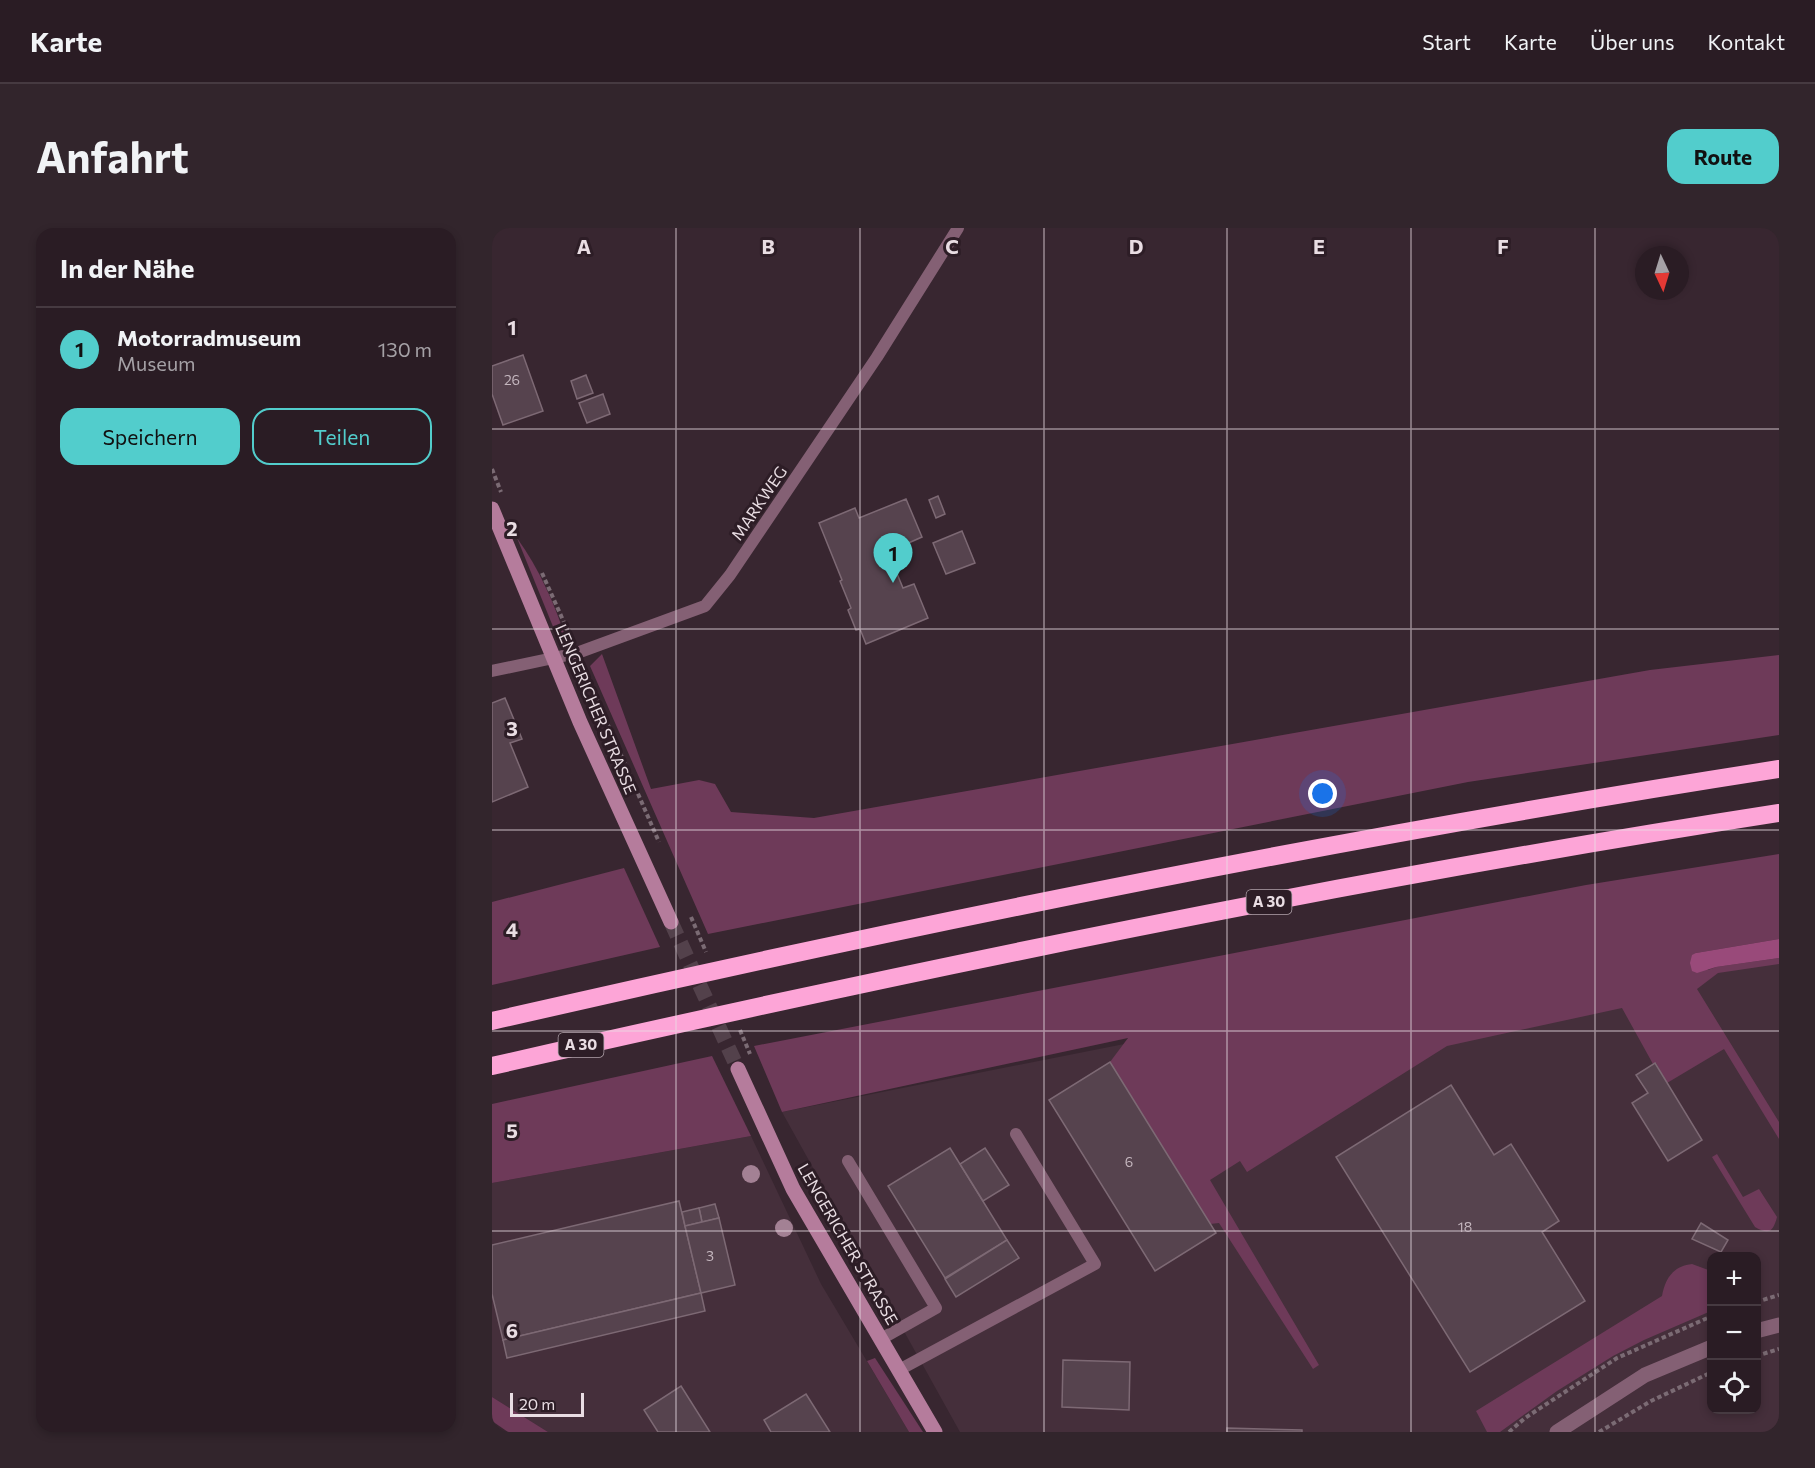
<!DOCTYPE html>
<html lang="de">
<head>
<meta charset="utf-8">
<style>
	:root { --surface:#2a1c24; --page:#32252c; --text:#f1f3f6; --muted:#a5a1a6; --line:#463a41; --accent:#52cdcc }
	body { margin:0; font-family:Commissioner,sans-serif; background:var(--page); color:var(--text) }
	.controls { position:absolute; right:18px; bottom:18px; display:grid; overflow:hidden; border-radius:12px; box-shadow:0 3px 9px #0003 }
	.controls button { width:54px; height:54px; display:grid; place-items:center; padding:0; border:0; border-bottom:2px solid var(--line); background:var(--surface); color:var(--text); font:30px sans-serif }
	.compass { position:absolute; left:1143px; top:18px; width:54px; height:54px; border-radius:50%; background:var(--surface); box-shadow:0 3px 9px #0003; rotate:176deg }
	.scale { position:absolute; left:18px; bottom:15px; width:74px; box-sizing:border-box; padding-left:6px; border:3px solid #e9dde3; border-top:0; font-size:16px; line-height:21px; white-space:nowrap; color:#e9dde3; -webkit-text-stroke:4px #2d1d26; paint-order:stroke }
	.you { position:absolute; left:831px; top:566px; width:21px; height:21px; margin:-15px; border:4px solid #fff; border-radius:50%; background:#1a73e8; box-shadow:0 0 0 9px #1a73e833 }
	.badge { display:grid; place-items:center; width:39px; height:39px; border-radius:50%; background:var(--accent); color:#111; font-size:20px; font-weight:700 }
	.pin { position:absolute; translate:-50% -50px; filter:drop-shadow(0 2px 3px #0008) }
	.pin::after { content:''; position:absolute; top:32px; width:21px; height:18px; background:inherit; clip-path:polygon(0 0,100% 0,50% 100%) }
	.list { margin:0; padding:0; list-style:none }
	h2 { display:flex; justify-content:space-between; align-items:center; height:78px; margin:0; padding:0 24px; font-size:26px }
	h2 small { font-size:20px; font-weight:400; color:var(--muted) }
	.list li { display:grid; grid-template-columns:39px 1fr auto; gap:18px; align-items:center; box-sizing:border-box; height:84px; padding:0 24px; border-top:2px solid var(--line) }
	.list b { display:block; font-size:22px; white-space:nowrap }
	.list p { margin:0; font-size:20px; white-space:nowrap; color:var(--muted) }
	.list em { font-size:20px; font-style:normal; color:var(--muted) }
	.actions { display:flex; gap:12px; padding:18px 24px }
	.actions a { flex:1; padding:14px 0; border:2px solid var(--accent); border-radius:18px; text-align:center; font-size:21px; color:var(--accent) }
	.actions .main { background:var(--accent); color:#111 }
	.icon { flex:none; width:33px; height:33px; fill:none; stroke:currentColor; stroke-width:2; stroke-linecap:round; stroke-linejoin:round }
	.map { position:relative; flex:none; width:1287px; height:1204px; overflow:hidden; border-radius:18px }
	header { display:flex; align-items:center; gap:36px; box-sizing:border-box; height:84px; padding:0 30px; background:var(--surface); border-bottom:2px solid var(--line) }
	header strong { font-size:28px }
	nav { display:flex; gap:33px; margin-inline-start:auto; font-size:21px }
	.intro { display:flex; align-items:center; justify-content:space-between; box-sizing:border-box; height:144px; padding:0 36px }
	h1 { margin:0; font-size:42px }
	.button { padding:15px 27px; border-radius:18px; background:var(--accent); color:#111; font-size:21px; font-weight:700 }
	main { display:flex; gap:36px; padding:0 36px }
	aside { flex:1; background:var(--surface); border-radius:18px; box-shadow:0 3px 9px #0003 }
	.map>svg:first-child { display:block }
</style>
</head>
<body>
<header>
<strong>Karte</strong>
<nav><a>Start</a><a>Karte</a><a>Über uns</a><a>Kontakt</a></nav>
</header>
<div class="intro"><h1>Anfahrt</h1><a class="button">Route</a></div>
<main>
<aside>
<h2>In der Nähe<small></small></h2>
<ul class="list">
<li><span class="badge">1</span><div><b>Motorradmuseum</b><p>Museum</p></div><em>130 m</em></li>
</ul>
<div class="actions"><a class="main">Speichern</a><a>Teilen</a></div>
</aside>
<div class="map">
<svg width="1287" height="1204" viewBox="0 0 1287 1204">
	<rect width="100%" height="100%" fill="#382630"/>
	<g fill="#452f3b" fill-rule="evenodd">
		<path d="M 1287,689 L 1287,1204 L 468,1204 L 290,884 L 1166,710 ZM 1220,1028 L 1264,1028 L 1264,1182 L 1220,1182 Z"/>
		<polygon points="259,908 329,1056 417,1204 56,1204 0,1169 0,955"/>
	</g>
	<g fill="#6e3a59">
		<path d="M 25,310 C 47,340 64,379 75,414 L 64,406 Z"/>
		<polygon points="110,426 159,561 207,552 223,556 239,584 322,590 1158,442 1287,427 1287,507 976,554 216,706 98,438"/>
		<polygon points="1287,626 1287,711 1204,725 1216,742 1224,739 1287,730 1287,736 1226,745 1205,761 1287,894 1287,911 1232,821 1175,855 1164,835 1161,836 1130,780 955,818 755,944 748,933 718,952 827,1137 821,1141 727,995 718,996 618,834 636,810 290,884 262,818 1094,657"/>
		<polygon points="132,640 168,719 0,757 0,674"/>
		<polygon points="220,828 259,908 0,955 0,876"/>
		<path d="M 1225,926 L 1251,969 L 1267,961 L 1285,989 C 1281,1004 1277,1007 1263,999 L 1220,929 Z"/>
		<path d="M 1200,1036 L 1219,1043 L 1219,1083 L 1152,1112 L 1121,1128 L 1065,1163 L 1008,1204 L 995,1204 L 984,1183 L 1170,1068 C 1173,1051 1181,1038 1200,1036 Z"/>
		<polygon points="383,1130 431,1204 417,1204 375,1133"/>
		<polygon points="0,1169 56,1204 16,1204 0,1193"/>
	</g>
	<polygon fill="#994a7a" points="1287,711 1287,730 1224,739 1205,745 1200,743 1198,735 1200,727 1204,725"/>
	<g fill="#56434e" stroke="#7d6974" stroke-width="1.5">
		<polygon points="31,127 51,183 11,197 0,166 0,138"/>
		<polygon points="94,147 101,165 85,171 79,153"/>
		<polygon points="111,166 118,186 95,195 87,175"/>
		<polygon points="446,268 453,286 444,290 437,272"/>
		<polygon points="414,271 430,309 396,324 411,360 422,356 436,390 374,416 368,401 364,402 356,382 359,380 348,353 350,352 327,295 363,280 367,290"/>
		<polygon points="470,303 483,335 454,346 441,315"/>
		<polygon points="13,470 30,511 18,515 36,559 0,574 0,475"/>
		<polygon points="618,834 724,1005 663,1043 557,872"/>
		<polygon points="1163,835 1210,912 1176,933 1140,875 1156,865 1144,847"/>
		<polygon points="959,857 1002,927 1019,916 1067,993 1050,1004 1093,1073 978,1144 844,929"/>
		<polygon points="458,920 515,1012 453,1050 396,958"/>
		<polygon points="493,920 517,957 491,973 468,936"/>
		<polygon points="187,973 209,1065 11,1112 0,1066 0,1017"/>
		<polygon points="223,976 227,990 210,994 207,980"/>
		<polygon points="207,980 210,994 193,998 190,984"/>
		<polygon points="227,990 243,1057 209,1065 193,998"/>
		<polygon points="1209,995 1236,1012 1229,1024 1200,1011"/>
		<polygon points="515,1012 527,1030 464,1069 453,1051"/>
		<polygon points="209,1065 213,1083 15,1130 11,1112"/>
		<polygon points="571,1132 638,1134 637,1182 570,1179"/>
		<polygon points="189,1158 218,1204 166,1204 152,1182"/>
		<polygon points="314,1166 338,1204 279,1204 272,1192"/>
		<polygon points="735,1200 810,1202 810,1204 735,1204"/>
	</g>
	<g fill="none" stroke-linecap="round" stroke-linejoin="round">
		<polyline stroke="#53414b" stroke-width="15" stroke-dasharray="15 8" stroke-linecap="butt" points="179,694 246,841"/>
		<g stroke="#7b6b74" stroke-width="4" stroke-dasharray="4.5 3" stroke-linecap="butt">
			<polyline points="0,241 9,264"/>
			<polyline points="50,345 79,410"/>
			<polyline points="92,442 167,614"/>
			<polyline points="199,689 214,724"/>
			<polyline points="248,802 258,826"/>
			<polyline points="1264,1074 1287,1067"/>
			<polyline points="1264,1128 1287,1121"/>
			<polyline points="1017,1204 1033,1190 1125,1130 1220,1088"/>
			<polyline points="1107,1204 1159,1173 1220,1144"/>
		</g>
		<g stroke="#846074" stroke-width="12">
			<polyline points="0,443 85,425 213,378 238,347 385,129 466,0"/>
			<polyline points="356,933 444,1080 389,1111"/>
			<polyline points="407,1142 603,1036 524,906"/>
		</g>
		<g stroke="#846074" stroke-width="15">
			<polyline points="1264,1103 1287,1097"/>
			<polyline points="1065,1204 1153,1147 1220,1119"/>
		</g>
		<g stroke="#b57c9c" stroke-width="15">
			<polyline points="0,281 88,494 179,694"/>
			<polyline points="246,841 301,961 443,1204"/>
		</g>
		<g stroke="#fda5d7" stroke-width="18">
			<path d="M 0,793 C 426,695 855,608 1287,541"/>
			<path d="M 0,838 C 426,741 855,652 1287,585"/>
		</g>
	</g>
	<g fill="#a38194">
		<circle cx="259" cy="946" r="9"/>
		<circle cx="292" cy="1000" r="9"/>
	</g>
	<path fill="none" stroke="#e9dde3" stroke-width="1.5" stroke-opacity="0.55" d="M 184,0 L 184,1204M 368,0 L 368,1204M 552,0 L 552,1204M 735,0 L 735,1204M 919,0 L 919,1204M 1103,0 L 1103,1204M 0,201 L 1287,201M 0,401 L 1287,401M 0,602 L 1287,602M 0,803 L 1287,803M 0,1003 L 1287,1003"/>
	<g text-anchor="middle" stroke-width="6" stroke-linejoin="round" paint-order="stroke">
		<g font-size="14" fill="#c4b6be">
			<text x="20" y="157">26</text>
			<text x="637" y="939">6</text>
			<text x="973" y="1004">18</text>
			<text x="218" y="1033">3</text>
		</g>
		<g fill="#2d1d26" stroke="#b1a3aa" stroke-width="1.5">
			<rect x="754.5" y="662" width="45" height="24" rx="4.5"/>
			<rect x="66.5" y="805" width="45" height="24" rx="4.5"/>
		</g>
		<g font-size="15" font-weight="bold" fill="#e9dde3">
			<text x="777" y="679">A 30</text>
			<text x="89" y="822">A 30</text>
		</g>
		<g font-size="16" fill="#e9dde3" stroke="#2d1d26">
			<text transform="translate(267 275) rotate(-56)" y="6">MARKWEG</text>
			<text transform="translate(104 481) rotate(67)" y="6">LENGERICHER STRASSE</text>
			<text transform="translate(356 1016) rotate(60)" y="6">LENGERICHER STRASSE</text>
		</g>
	</g>
	<g font-size="20" text-anchor="middle" font-weight="bold" fill="#e9dde3" stroke="#2d1d26" stroke-width="6" stroke-linejoin="round" paint-order="stroke">
		<text x="92" y="26">A</text>
		<text x="276" y="26">B</text>
		<text x="460" y="26">C</text>
		<text x="644" y="26">D</text>
		<text x="827" y="26">E</text>
		<text x="1011" y="26">F</text>
		<text x="20" y="107">1</text>
		<text x="20" y="308">2</text>
		<text x="20" y="508">3</text>
		<text x="20" y="709">4</text>
		<text x="20" y="910">5</text>
		<text x="20" y="1110">6</text>
	</g>
</svg>
<div class="controls">
<button>+</button>
<button>−</button>
<button><svg class="icon" aria-label="locate" viewBox="0 0 24 24"><circle cx="12" cy="12" r="6"/><path d="M12 2v4M12 18v4M2 12h4M18 12h4"/></svg></button>
</div>
<svg class="compass" viewBox="-18 -18 36 36"><path d="M0-13l5 13h-10z" fill="#e53935"/><path d="M0 13l5-13h-10z" fill="#a5a1a6"/></svg>
<div class="scale">20 m</div>
<div class="you"></div>
<div class="pin badge" style="left:401px;top:355px">1</div>
</div>
</main>
</body>
</html>
